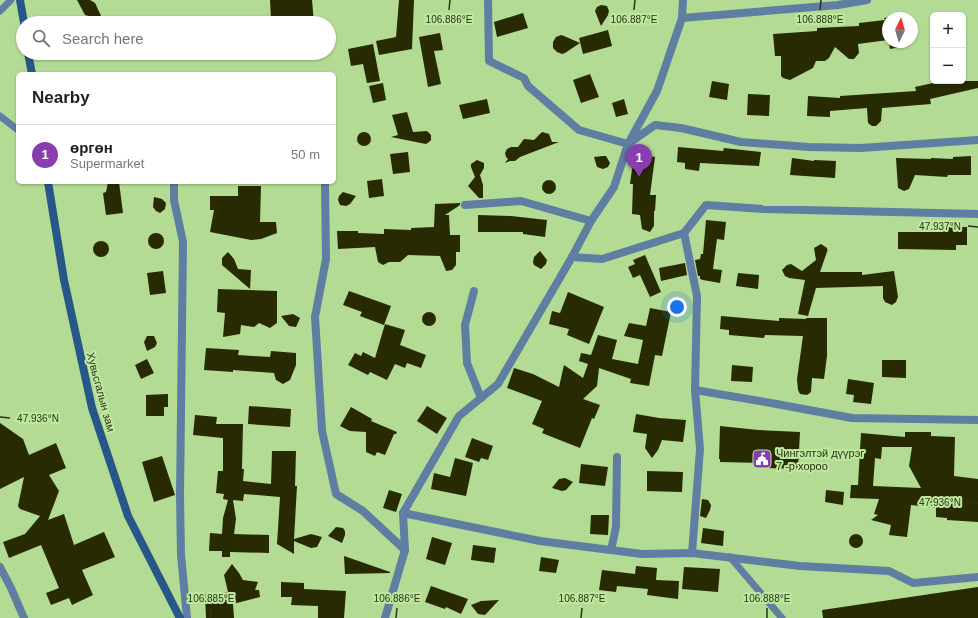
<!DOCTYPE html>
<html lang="en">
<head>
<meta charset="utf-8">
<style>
	:root { --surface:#fff; --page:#f2f2f2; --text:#202124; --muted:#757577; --line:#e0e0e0; --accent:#893eb0 }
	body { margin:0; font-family:Arial,sans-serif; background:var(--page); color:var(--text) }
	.controls { position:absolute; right:12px; top:12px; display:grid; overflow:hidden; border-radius:6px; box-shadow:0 1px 3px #0004 }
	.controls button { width:36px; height:36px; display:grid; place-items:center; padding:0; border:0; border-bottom:1px solid var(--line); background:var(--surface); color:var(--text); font:20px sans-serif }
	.compass { position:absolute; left:882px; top:12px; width:36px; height:36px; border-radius:50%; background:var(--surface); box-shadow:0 1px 3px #0004; rotate:5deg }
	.you { position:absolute; left:677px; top:307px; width:14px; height:14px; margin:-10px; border:3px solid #fff; border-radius:50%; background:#1a73e8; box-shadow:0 0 0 6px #1a73e833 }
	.badge { display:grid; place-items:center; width:26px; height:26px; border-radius:50%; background:var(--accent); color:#fff; font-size:13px; font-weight:700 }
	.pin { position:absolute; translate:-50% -33px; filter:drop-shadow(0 1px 2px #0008) }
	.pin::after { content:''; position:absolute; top:21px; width:14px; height:12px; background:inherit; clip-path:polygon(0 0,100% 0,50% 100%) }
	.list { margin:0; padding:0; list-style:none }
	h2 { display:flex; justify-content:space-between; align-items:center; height:52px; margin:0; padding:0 16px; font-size:17px }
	h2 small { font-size:13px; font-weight:400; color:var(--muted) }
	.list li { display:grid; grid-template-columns:26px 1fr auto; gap:12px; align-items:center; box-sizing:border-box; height:60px; padding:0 16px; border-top:1px solid var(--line) }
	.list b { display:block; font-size:15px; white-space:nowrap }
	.list p { margin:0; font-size:13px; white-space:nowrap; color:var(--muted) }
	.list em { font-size:13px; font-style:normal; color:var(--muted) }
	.icon { flex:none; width:22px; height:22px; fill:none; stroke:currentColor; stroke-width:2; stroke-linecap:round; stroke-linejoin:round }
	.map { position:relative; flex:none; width:978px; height:618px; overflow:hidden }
	.search { position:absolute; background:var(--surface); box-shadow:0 1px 3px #0004; left:16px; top:16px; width:320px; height:44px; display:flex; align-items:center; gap:10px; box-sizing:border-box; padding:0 14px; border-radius:22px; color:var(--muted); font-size:15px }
	.panel { position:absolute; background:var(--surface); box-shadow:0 1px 3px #0004; left:16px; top:72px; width:320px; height:112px; border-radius:6px }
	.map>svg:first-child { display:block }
</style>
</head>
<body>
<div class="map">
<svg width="978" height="618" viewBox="0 0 978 618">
	<rect width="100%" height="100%" fill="#b3db93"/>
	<g fill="#282a02" fill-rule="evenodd">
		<polygon points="77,0 90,0 95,3 103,20 85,15"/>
		<polygon points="270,0 312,0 314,23 296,23 296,17 271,20"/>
		<polygon points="399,0 414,0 412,49 379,55 376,41 396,37"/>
		<polygon points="601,5 607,6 609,11 608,15 601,26 595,11 597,7"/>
		<polygon points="523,13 528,28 497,37 494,22"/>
		<polygon points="905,15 906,18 888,18 888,40 858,44 859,53 854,59 849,59 835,47 829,58 825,61 816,61 813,68 790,80 783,78 781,76 781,56 775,56 773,34 817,31 817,28 859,26 859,23 885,20 884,18"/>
		<polygon points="608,30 612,46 583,54 579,38"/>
		<polygon points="440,33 443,50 434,51 441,84 428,87 419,37"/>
		<polygon points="561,35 564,36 580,43 565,53 562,54 557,52 553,48 553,42 556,37"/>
		<polygon points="889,42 910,42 910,45 890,49"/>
		<polygon points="373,44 380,81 367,83 363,64 351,66 348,49"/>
		<polygon points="590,74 599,97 581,103 573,80"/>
		<polygon points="712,81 729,84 727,100 709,97"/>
		<polygon points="942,81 978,81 978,88 930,99 931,104 882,108 881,121 876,126 872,126 868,123 867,108 830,111 830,117 807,116 808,96 840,98 840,96 916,91 915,87"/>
		<polygon points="383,83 386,100 373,103 369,86"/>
		<polygon points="748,94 770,95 769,116 747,115"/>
		<polygon points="487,99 490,113 463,119 459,105"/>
		<polygon points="624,99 628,114 616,117 612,103"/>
		<polygon points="407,112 413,132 427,131 431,135 431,140 429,142 426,144 391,137 398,135 392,115"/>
		<circle cx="364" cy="139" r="7"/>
		<polygon points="542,132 549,134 552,142 559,142 520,157 515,161 510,161 505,163 508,159 506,157 505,153 507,149 511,147 518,147 524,139 534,140"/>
		<polygon points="678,147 723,151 724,148 761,152 759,166 700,163 699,171 685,169 685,163 677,162"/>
		<polygon points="408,152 410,172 393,174 390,154"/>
		<polygon points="634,154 655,157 650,195 656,195 655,211 654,211 654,226 650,232 642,229 640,215 632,214 633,184 630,184"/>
		<polygon points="603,156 606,156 610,163 608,167 603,169 597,167 594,157"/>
		<polygon points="971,156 971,175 948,175 947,177 915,175 909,189 904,191 898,188 896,158 931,159 931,158 953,159 953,157"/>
		<polygon points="792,158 814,161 814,160 836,161 835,178 790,175"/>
		<polygon points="477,160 484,163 484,168 480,175 483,185 483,198 479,198 468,186 475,177 471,167 471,164"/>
		<polygon points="382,179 384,196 369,198 367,181"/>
		<circle cx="549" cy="187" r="7"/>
		<polygon points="108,182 119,182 123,213 106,215 103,193 106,192"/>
		<polygon points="238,186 261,186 260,222 276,222 277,233 261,239 251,240 210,232 214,210 210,210 210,196 238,196"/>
		<polygon points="343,192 356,196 350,204 346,206 340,205 338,200 339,196"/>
		<polygon points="154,197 162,199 166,203 165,209 160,213 156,211 153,207"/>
		<polygon points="460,203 460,205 445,215 449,215 450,235 460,235 460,252 456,252 456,265 452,270 446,271 440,256 408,255 400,262 389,262 383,265 378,262 375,247 338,249 337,231 358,231 358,233 384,234 384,229 411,230 411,228 434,227 435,204"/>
		<polygon points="478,215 511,216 547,220 545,237 523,234 523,232 478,232"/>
		<polygon points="706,220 726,222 724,240 717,239 713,269 722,270 720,283 703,280 700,279 700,276 698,276 695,260 700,259 701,254 703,254"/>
		<polygon points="943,227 967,227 967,245 956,245 956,250 898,249 898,232 943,232"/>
		<circle cx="156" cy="241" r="8"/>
		<circle cx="101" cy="249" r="8"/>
		<polygon points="821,244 827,248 827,250 828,249 820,272 862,272 862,275 894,271 898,297 896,302 892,305 885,302 883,298 883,286 816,288 808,316 798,314 805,280 789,278 785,276 782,270 787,265 791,264 802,271 816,260 814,248"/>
		<polygon points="540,251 547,260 546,264 541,269 534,265 533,262 534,257"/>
		<polygon points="228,252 234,259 238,269 251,270 250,289 222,265 222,258"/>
		<polygon points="645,255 661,292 650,297 640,275 633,278 628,267 635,264 633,260"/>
		<polygon points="685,263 687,275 661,281 659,268"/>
		<polygon points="163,271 166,293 150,295 147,273"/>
		<polygon points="738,273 759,275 758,289 736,286"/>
		<polygon points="218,289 277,291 277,323 270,328 259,323 254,327 241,325 240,334 223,337 225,313 217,312"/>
		<polygon points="349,291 391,306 384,325 360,316 362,312 343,305"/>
		<polygon points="568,292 604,307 589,344 567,335 569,329 549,324 552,311 560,313"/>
		<polygon points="650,308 671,312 662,356 655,355 649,386 630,383 631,379 599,368 597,386 583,399 600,405 594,419 592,418 580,448 542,433 544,429 532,424 542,401 507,388 514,368 533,374 559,387 564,365 583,378 588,364 579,361 581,353 591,355 598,335 617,340 612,359 638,364 643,340 624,336 629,323 646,326"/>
		<circle cx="429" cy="319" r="7"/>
		<polygon points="293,314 300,318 296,327 289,326 281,316"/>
		<polygon points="721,316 779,321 779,318 806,319 806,318 827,318 827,356 824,379 812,378 811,392 807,395 800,394 798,390 797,379 803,336 765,335 764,338 729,335 729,330 720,329"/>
		<polygon points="385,324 405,330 400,345 426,355 421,368 407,363 405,368 395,364 387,380 370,372 368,375 348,365 355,353 361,356 363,352 375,358"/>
		<polygon points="147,336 154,336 157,343 155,347 147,351 144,342"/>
		<polygon points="206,348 239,350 238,355 270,357 271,351 296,353 296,365 290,380 283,384 276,380 274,373 233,370 233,372 204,370"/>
		<polygon points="147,359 154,373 141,379 135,365"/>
		<polygon points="882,360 906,360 906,378 882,377"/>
		<polygon points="732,365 753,367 752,382 731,381"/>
		<polygon points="848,379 874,383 871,404 853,402 854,395 846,394"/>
		<polygon points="168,394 168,407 164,407 164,416 146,416 146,395"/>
		<polygon points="249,406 291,409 290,427 248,424"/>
		<polygon points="427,406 447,418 437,434 417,421"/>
		<polygon points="351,407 372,419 371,421 397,432 396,434 394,434 385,455 377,452 375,456 366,452 366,432 350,431 340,426"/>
		<polygon points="636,414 659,418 686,420 683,442 662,440 658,450 652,458 645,448 647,434 633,432"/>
		<polygon points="195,415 217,417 216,424 243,424 242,469 244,469 243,481 271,484 272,451 296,451 295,486 297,486 294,539 311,534 322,537 317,547 311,548 294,541 294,554 277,544 280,497 244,494 243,501 233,500 236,519 234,534 269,535 269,553 230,552 230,557 222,557 222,551 209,551 210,533 222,534 223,518 228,500 223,499 224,494 216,493 218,471 223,471 223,438 193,435"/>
		<polygon points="0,423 23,439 29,455 56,443 66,468 49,475 59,491 48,520 64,514 74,545 104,532 115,557 82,570 93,595 72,605 69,598 51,605 46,593 59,588 41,545 9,558 3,542 25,534 40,516 20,509 18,506 24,477 0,489"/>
		<polygon points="720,426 758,430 800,432 798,469 766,468 766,463 720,462 720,459 719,459"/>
		<path d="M 905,432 L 931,432 L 931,436 L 955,437 L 954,476 L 978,479 L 978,522 L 947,520 L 947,518 L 936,517 L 936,508 L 911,505 L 907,537 L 889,535 L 891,525 L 871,520 L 878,515 L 874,514 L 879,499 L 850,498 L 851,485 L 858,485 L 861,433 L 905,437 ZM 882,447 L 912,447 L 909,466 L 921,488 L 873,486 L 875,458 L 881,459 Z"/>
		<polygon points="472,438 493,446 488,460 481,458 479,462 465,457"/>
		<polygon points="162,456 175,495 154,502 142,462"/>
		<polygon points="455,458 473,463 466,496 431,489 434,473 450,477"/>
		<polygon points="581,464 608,467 605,486 579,483"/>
		<polygon points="647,471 683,472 682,492 647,491"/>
		<polygon points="565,478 573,482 566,490 562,491 552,488 559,479"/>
		<polygon points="389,490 402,494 396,512 383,508"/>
		<polygon points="826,490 844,492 843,505 825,502"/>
		<polygon points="702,499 708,500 711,505 710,510 706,518 700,516"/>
		<polygon points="591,515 609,515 608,535 590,534"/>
		<polygon points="336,527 343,528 345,531 345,535 342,543 328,536"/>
		<polygon points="703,528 724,531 723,546 701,543"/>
		<circle cx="856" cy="541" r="7"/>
		<polygon points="432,537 452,543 445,565 426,559"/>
		<polygon points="473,545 496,548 494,563 471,560"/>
		<polygon points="344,556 390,572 390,573 345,574"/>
		<polygon points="541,557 559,560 556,573 539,571"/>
		<polygon points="232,564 239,573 243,580 258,582 255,590 259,590 260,597 233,604 234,618 206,618 205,594 228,592 224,575"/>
		<polygon points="636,566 657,568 656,580 679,581 678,599 647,595 648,589 617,586 616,592 599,590 602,570 635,574"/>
		<polygon points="684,567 720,569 718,592 682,589"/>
		<polygon points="281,582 304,583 304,589 346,591 344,618 318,618 318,606 291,605 292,597 281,597"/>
		<polygon points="431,586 468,599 461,614 446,607 445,609 425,602"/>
		<polygon points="978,587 978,618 823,618 822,610"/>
		<polygon points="499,600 485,615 478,614 471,605 481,601"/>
	</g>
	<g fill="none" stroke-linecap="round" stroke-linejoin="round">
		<g stroke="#5f7ea1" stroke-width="7">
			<polyline points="0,11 11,0"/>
			<polyline points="0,116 18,130"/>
			<polyline points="730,557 782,618"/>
		</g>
		<g stroke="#5f7ea1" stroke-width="8">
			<polyline points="488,0 489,61 524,78 528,86 579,130 628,144 655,125 681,128 741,142 809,147 860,148 978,140"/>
			<polyline points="682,18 838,5 867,0"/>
			<polyline points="174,182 174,200 183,242 180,496 181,555 187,618"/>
			<polyline points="325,182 326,259 315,317 322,431 336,494 363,511 405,550"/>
			<polyline points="465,205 521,201 591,221"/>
			<polyline points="684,233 697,296 695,390 700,449 692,553"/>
			<polyline points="572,257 602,259 684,233 706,205 763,209 978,214"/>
			<polyline points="474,291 465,325 467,363 481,398"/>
			<polyline points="695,390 771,403 852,418 978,420"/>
			<polyline points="403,513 540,541 642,554 692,553 800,566 889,571 913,583 978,577"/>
			<polyline points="611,550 616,527 617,457"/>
			<polyline points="0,567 11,588 24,618"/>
			<polyline points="385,618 405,550 403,513 459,416 498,384 572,257 591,221 614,187 628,144 657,91 682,18 683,0"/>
		</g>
		<g stroke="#275789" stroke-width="8">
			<polyline points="20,0 24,23"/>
			<polyline points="28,53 32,74"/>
			<polyline points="48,182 64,280 92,408 128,516 180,618"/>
		</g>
	</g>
	<path fill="none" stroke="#263518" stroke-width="1.5" d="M 449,10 L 450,0M 634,10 L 635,0M 820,10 L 821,0M 968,226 L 978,227M 0,417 L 10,418M 968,502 L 978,503M 210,618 L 211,608M 396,618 L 397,608M 581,618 L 582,608M 767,618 L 767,608"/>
	<defs>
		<g id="civic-square" transform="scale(1)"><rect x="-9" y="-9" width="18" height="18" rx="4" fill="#893eb0" stroke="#c0e89f"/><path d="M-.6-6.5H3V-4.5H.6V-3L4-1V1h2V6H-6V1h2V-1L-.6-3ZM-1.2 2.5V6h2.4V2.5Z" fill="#fff"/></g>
	</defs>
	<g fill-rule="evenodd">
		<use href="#civic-square" x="762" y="459"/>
	</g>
	<g text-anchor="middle" stroke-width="4" stroke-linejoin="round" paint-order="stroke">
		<g font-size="11" fill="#263518" stroke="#c0e89f">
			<text transform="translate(101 392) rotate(75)" y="4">Хувьсгалын зам</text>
		</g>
		<g font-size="11" fill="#263518" stroke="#c0e89f" text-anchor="start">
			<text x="776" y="457">Чингэлтэй дүүрэг<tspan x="776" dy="13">7 -р хороо</tspan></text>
		</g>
	</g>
	<g font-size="10" text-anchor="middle" fill="#263518" stroke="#c0e89f" stroke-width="4" stroke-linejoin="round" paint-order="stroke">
		<text x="449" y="23">106.886°E</text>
		<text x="634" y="23">106.887°E</text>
		<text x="820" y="23">106.888°E</text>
		<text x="940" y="230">47.937°N</text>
		<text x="38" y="422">47.936°N</text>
		<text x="940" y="506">47.936°N</text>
		<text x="211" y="602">106.885°E</text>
		<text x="397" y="602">106.886°E</text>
		<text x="582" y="602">106.887°E</text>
		<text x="767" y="602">106.888°E</text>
	</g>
</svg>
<div class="controls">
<button>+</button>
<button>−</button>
</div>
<svg class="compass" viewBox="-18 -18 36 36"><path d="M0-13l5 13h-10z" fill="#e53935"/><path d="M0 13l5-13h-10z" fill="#757577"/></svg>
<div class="you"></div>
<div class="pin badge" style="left:639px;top:177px">1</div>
<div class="search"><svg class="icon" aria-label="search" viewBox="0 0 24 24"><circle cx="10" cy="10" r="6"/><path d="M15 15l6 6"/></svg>Search here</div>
<section class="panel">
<h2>Nearby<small></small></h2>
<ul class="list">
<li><span class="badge">1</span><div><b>өргөн</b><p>Supermarket</p></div><em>50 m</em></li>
</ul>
</section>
</div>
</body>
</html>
